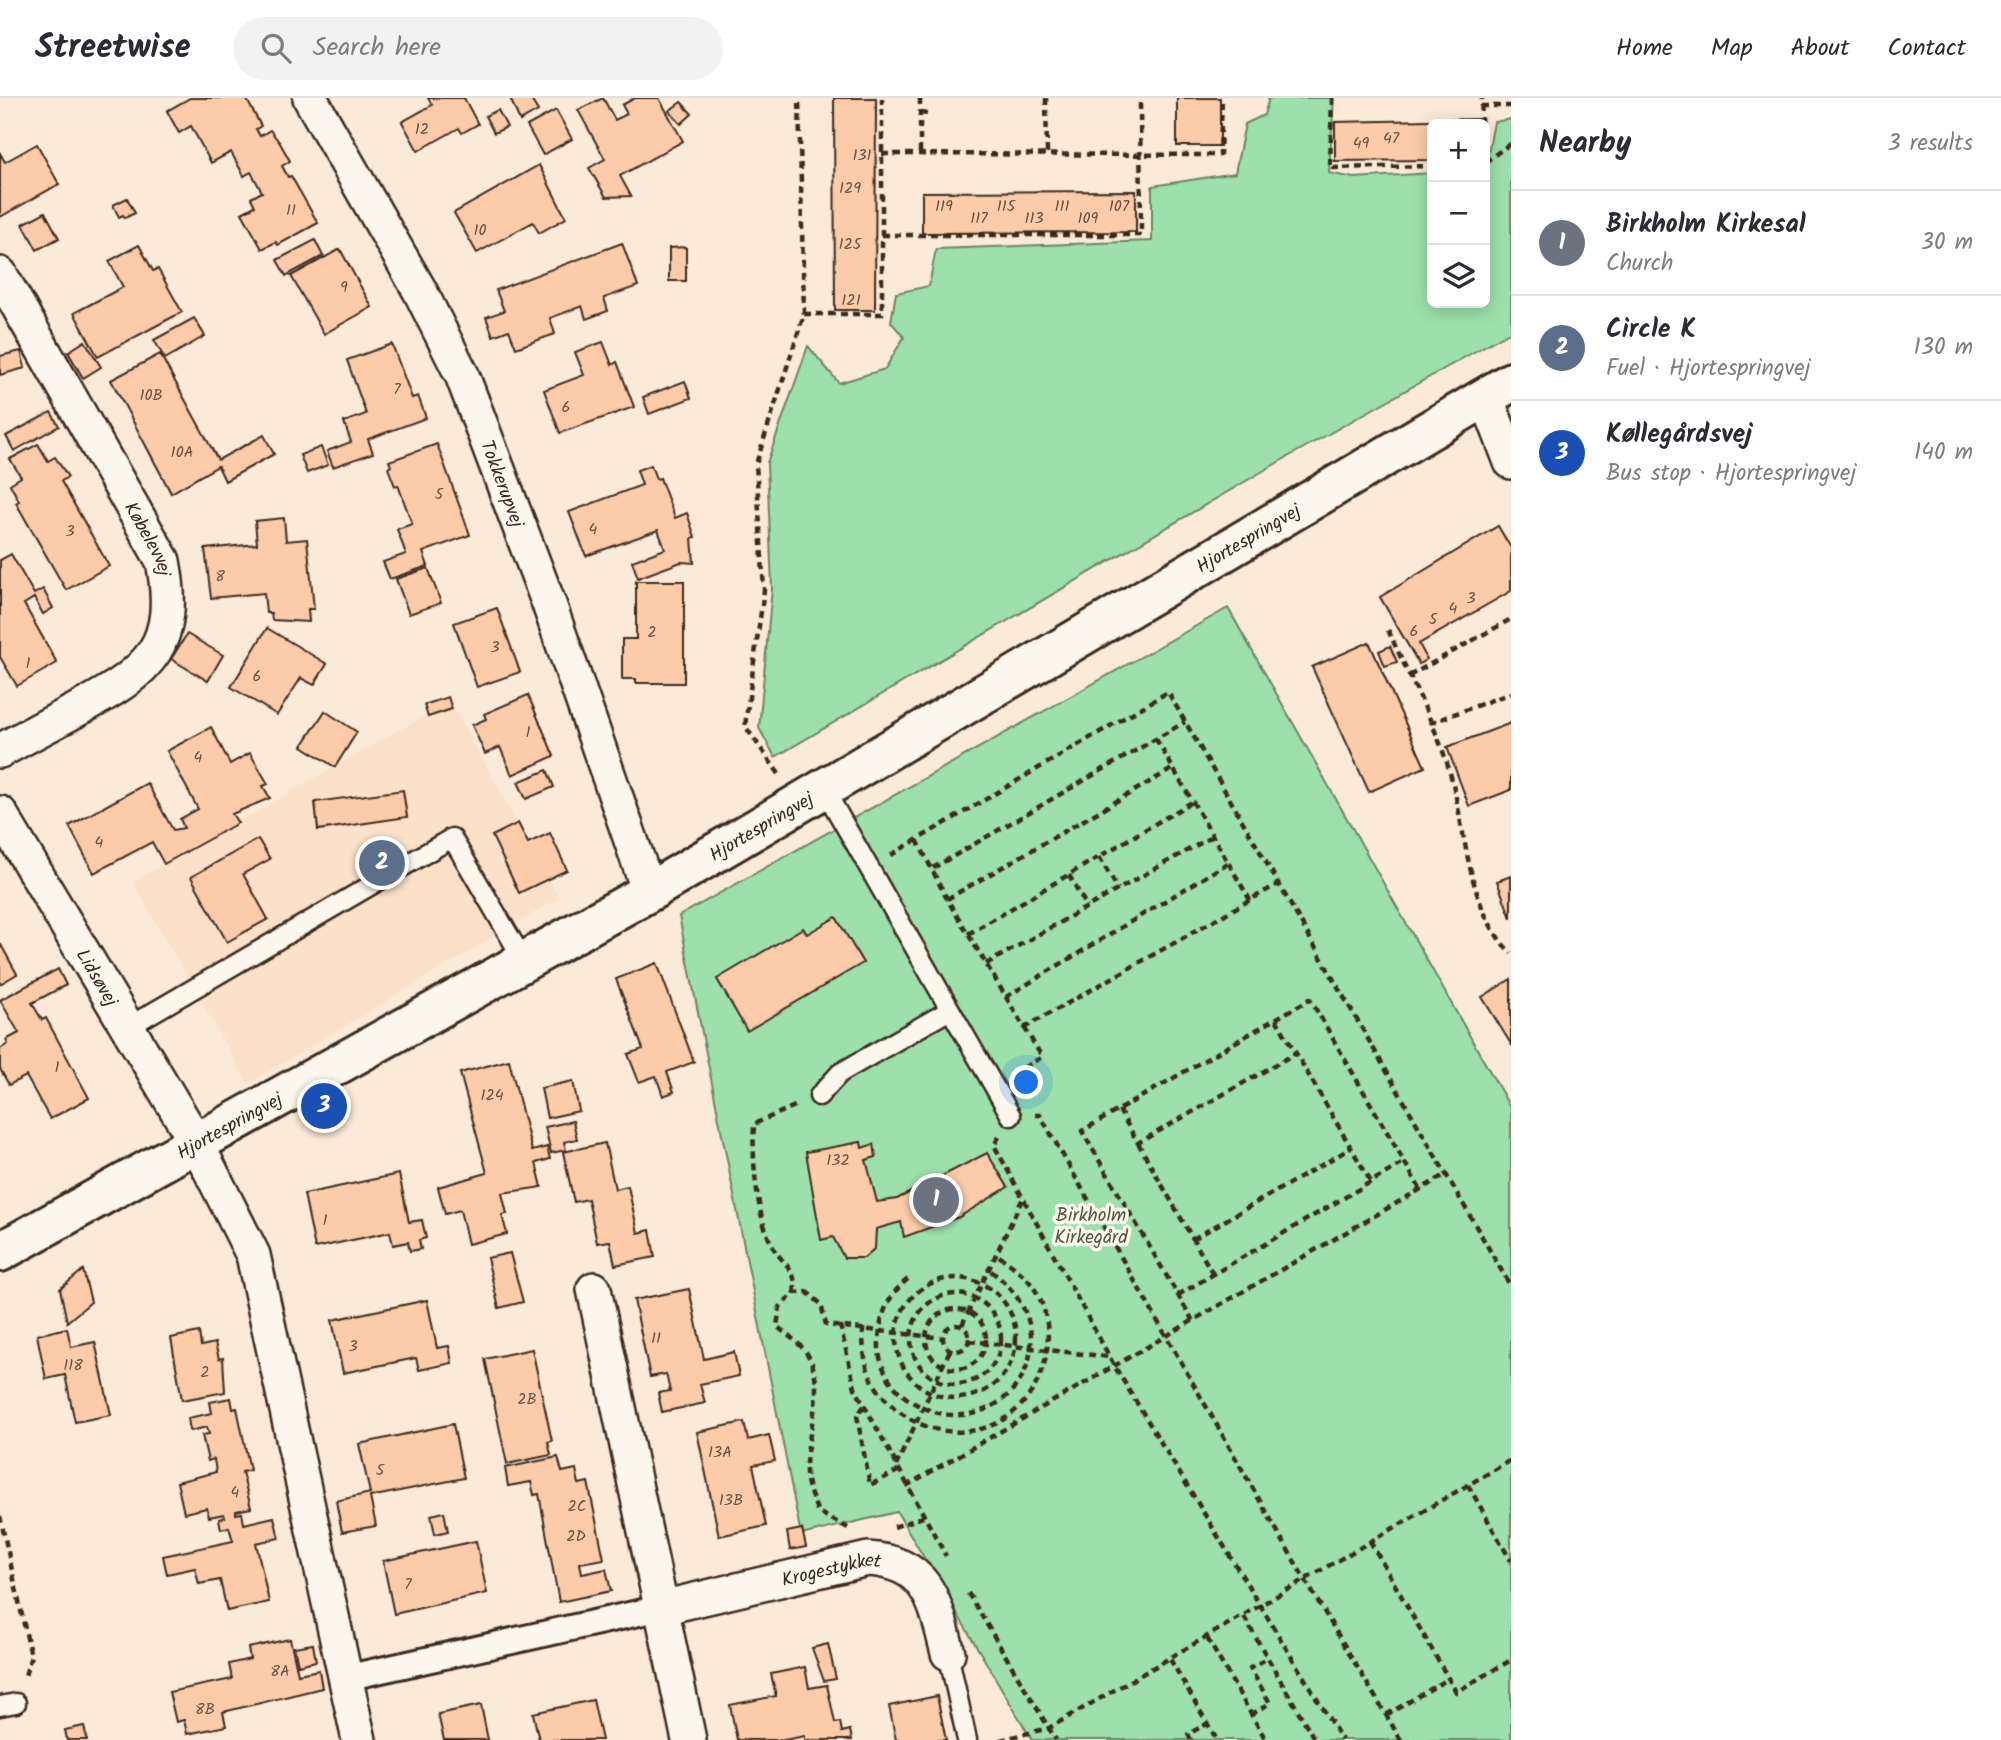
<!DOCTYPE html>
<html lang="en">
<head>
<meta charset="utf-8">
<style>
	:root { --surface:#fff; --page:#f2f2f3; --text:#2b2b33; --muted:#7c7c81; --line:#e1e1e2; --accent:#0b8043 }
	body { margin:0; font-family:Kalam,sans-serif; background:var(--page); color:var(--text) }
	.controls { position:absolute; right:21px; top:21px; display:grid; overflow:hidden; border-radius:10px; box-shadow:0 4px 18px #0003 }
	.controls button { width:63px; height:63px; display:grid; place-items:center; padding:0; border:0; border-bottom:2px solid var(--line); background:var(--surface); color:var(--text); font:35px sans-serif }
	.you { position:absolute; left:1027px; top:985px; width:24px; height:24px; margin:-18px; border:5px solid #fff; border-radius:50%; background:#1a73e8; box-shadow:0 0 0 10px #1a73e833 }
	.badge { display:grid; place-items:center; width:46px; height:46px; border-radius:50%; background:var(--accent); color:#fff; font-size:23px; font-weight:700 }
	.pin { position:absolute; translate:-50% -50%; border:4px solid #fff; box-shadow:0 2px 7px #0006 }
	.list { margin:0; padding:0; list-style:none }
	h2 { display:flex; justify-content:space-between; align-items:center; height:91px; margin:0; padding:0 28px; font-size:30px }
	h2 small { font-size:23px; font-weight:400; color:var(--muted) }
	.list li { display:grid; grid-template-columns:46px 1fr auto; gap:21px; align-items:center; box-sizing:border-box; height:105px; padding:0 28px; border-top:2px solid var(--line) }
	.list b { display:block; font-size:26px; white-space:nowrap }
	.list p { margin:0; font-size:23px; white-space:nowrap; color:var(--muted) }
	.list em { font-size:23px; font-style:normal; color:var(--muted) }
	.icon { flex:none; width:38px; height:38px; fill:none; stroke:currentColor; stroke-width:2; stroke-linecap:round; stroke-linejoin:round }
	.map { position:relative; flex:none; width:1511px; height:1642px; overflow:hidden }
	header { display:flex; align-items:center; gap:42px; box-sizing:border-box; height:98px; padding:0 35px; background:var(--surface); border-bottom:2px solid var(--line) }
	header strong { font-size:33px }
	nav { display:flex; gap:38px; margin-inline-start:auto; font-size:24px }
	.search { width:490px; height:63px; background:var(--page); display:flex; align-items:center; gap:18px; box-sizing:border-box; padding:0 24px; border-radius:38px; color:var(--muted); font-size:26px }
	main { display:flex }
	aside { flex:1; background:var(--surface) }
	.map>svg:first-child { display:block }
</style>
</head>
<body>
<header>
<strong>Streetwise</strong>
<div class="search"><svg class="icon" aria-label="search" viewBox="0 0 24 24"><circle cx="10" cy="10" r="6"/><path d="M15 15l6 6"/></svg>Search here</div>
<nav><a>Home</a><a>Map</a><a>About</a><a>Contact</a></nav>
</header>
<main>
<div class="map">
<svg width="1511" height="1642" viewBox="0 0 1511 1642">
	<rect width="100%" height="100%" fill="#fbead8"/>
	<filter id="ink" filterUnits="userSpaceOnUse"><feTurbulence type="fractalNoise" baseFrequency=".0143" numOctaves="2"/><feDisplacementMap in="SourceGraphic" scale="14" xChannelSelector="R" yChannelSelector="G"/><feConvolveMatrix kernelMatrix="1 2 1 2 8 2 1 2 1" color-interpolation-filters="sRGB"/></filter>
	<g filter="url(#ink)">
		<polygon fill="#fbe1ca" points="450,603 559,800 248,986 133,784"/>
		<g fill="#9de0ab" stroke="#6c8564" stroke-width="2">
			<polygon points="1269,0 1334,0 1329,75 1354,80 1432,75 1432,205 1485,205 1485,71 1494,24 1511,21 1511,233 1270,369 775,659 759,630 772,490 767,365 808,248 839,285 885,271 904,239 891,224 896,195 929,188 936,151 1152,143 1152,88 1235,75 1245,26 1264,17"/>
			<polygon points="1228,510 1511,1011 1511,1642 1032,1642 897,1414 801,1437 679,818"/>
		</g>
		<g fill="#fbcbaa" stroke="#3b2a1e" stroke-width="2">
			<polygon points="190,0 246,0 261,28 256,31 260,38 270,32 280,45 290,63 282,68 288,79 291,78 318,125 278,147 276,144 262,151 242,115 255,108 251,100 262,94 251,74 244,78 231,54 211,65 191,28 179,35 167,13"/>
			<polygon points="428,0 464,0 478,26 462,35 459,30 418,53 402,24 432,7"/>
			<polygon points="510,0 530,0 538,13 520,23"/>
			<polygon points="603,0 615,22 627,16 622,7 635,0 659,0 683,43 620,78 631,98 606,99 589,70 605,61 578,12"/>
			<polygon points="834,0 876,0 875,212 835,212"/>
			<rect x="1177" y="0" width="43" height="48"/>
			<polygon points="681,4 692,16 681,26 669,13"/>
			<polygon points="498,12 507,29 494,35 485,18"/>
			<polygon points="556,12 572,41 543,57 527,28"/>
			<polygon points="1479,21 1479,26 1432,26 1432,62 1335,63 1335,24"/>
			<polygon points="37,46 59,86 0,119 0,55 5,64"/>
			<polygon points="539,67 566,120 539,135 533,124 477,155 454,115"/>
			<polygon points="1136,93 1136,134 922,135 922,94"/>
			<polygon points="127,100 135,115 125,120 123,117 119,119 113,107"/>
			<polygon points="45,114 59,140 37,152 23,126"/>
			<polygon points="315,142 323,158 286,178 277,162"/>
			<polygon points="622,145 638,188 604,200 608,213 586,221 582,208 550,220 555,236 516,250 509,232 493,238 486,219 504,213 496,192"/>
			<polygon points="139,147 153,173 158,171 182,214 98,259 74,215 123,189 109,163"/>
			<polygon points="686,149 686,183 669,183 669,150"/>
			<polygon points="340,151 372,209 324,236 291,178"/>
			<polygon points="194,220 205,238 165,261 154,242"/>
			<polygon points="85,243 101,269 83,280 68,254"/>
			<polygon points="603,244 612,267 617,264 634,309 560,335 544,292 584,277 575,254"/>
			<polygon points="392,246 412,300 418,298 426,320 368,341 373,355 333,369 327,353 351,344 344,324 366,316 347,262"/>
			<polygon points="21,253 25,270 0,277 0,258"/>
			<polygon points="160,256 218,362 264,337 274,356 225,383 218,368 171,395 111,282"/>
			<polygon points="685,283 691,300 649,316 643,299"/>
			<polygon points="51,314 59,328 14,353 6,338"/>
			<polygon points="38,346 48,363 55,359 68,379 61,383 109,468 66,492 16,405 19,403 10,386 21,379 10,361"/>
			<polygon points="437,346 470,437 423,454 428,468 390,481 383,464 406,456 397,431 412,426 398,387 395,388 388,370 391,368 389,363"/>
			<polygon points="321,349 328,367 307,375 300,357"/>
			<polygon points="651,367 656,381 660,380 675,420 687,415 695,439 692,440 694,465 681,464 638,480 632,463 665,451 658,432 586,458 569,414 642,387 637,372"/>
			<polygon points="284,420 286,443 307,441 314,511 308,511 309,524 272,522 271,515 266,515 264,495 211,500 205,451 257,446 255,423"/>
			<polygon points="1498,428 1511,450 1511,493 1419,546 1427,561 1419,566 1380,499"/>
			<polygon points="11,456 34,496 43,491 53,510 43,516 34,500 24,506 57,565 17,588 0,559 0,462"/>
			<polygon points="428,470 441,505 409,516 396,481"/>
			<polygon points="636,483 684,483 684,585 636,585 636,581 622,581 622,541 636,541"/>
			<polygon points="497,510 520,574 477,589 454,525"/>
			<polygon points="267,530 327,566 314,587 301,580 277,617 231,589"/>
			<polygon points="187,536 223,557 208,583 171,561"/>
			<polygon points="1369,544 1425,669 1369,694 1312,569"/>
			<polygon points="1390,548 1397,564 1385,568 1379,553"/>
			<polygon points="528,597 554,658 512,677 500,649 485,656 472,627 486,621 484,616"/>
			<polygon points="448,599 452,611 428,619 424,607"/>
			<polygon points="325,613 357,634 335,669 302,648"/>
			<polygon points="1511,625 1511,692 1469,708 1447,649"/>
			<polygon points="211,629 230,666 250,655 268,686 263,688 270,700 232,716 238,725 164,766 152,744 94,775 69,728 147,685 173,732 184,730 180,721 198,711 167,653"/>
			<polygon points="547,672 554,689 526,701 518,684"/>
			<polygon points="403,692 407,719 318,732 315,704"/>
			<polygon points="518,725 528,745 550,735 567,772 519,795 492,738"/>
			<polygon points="258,741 270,761 243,776 268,821 227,844 191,779"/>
			<polygon points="1511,778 1511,820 1497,783"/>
			<polygon points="836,819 863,865 747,933 717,881 803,830 807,836"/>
			<polygon points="0,845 17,876 0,886"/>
			<polygon points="657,865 694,964 667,974 674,994 663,998 656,978 639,984 628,956 643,951 616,881"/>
			<polygon points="58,871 66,887 32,905 42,922 46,920 89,1000 50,1021 26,978 9,987 0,971 0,951 8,946 6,942 19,935 0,902"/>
			<polygon points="1511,881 1511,946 1482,899"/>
			<polygon points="509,962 532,1053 547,1049 550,1061 536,1065 542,1089 502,1095 507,1116 502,1117 507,1136 468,1146 460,1112 445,1116 438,1089 487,1075 460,975"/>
			<polygon points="573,983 579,1013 547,1020 541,990"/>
			<polygon points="573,1023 577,1041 564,1044 566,1052 551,1055 545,1029"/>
			<polygon points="861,1044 862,1050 874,1046 876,1059 866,1062 877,1104 897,1101 987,1055 1008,1089 959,1119 904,1139 901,1124 876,1131 875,1150 864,1160 844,1160 833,1139 821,1142 806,1054"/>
			<polygon points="605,1045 615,1091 628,1088 638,1135 650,1132 655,1159 615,1167 610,1143 597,1145 588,1101 574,1104 563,1054"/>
			<polygon points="399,1076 409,1124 422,1122 426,1140 419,1142 421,1151 410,1153 408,1144 393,1147 390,1134 315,1150 304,1096"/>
			<polygon points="510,1155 523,1204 499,1210 487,1160"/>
			<polygon points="83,1172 91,1204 67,1224 60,1191"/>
			<polygon points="689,1191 704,1261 734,1254 739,1278 700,1286 705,1305 662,1314 658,1295 670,1293 666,1276 650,1279 634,1202"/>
			<polygon points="427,1202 437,1250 449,1248 452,1265 419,1272 416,1260 343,1275 332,1222"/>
			<polygon points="67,1230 71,1249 95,1244 111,1317 75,1324 65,1277 46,1281 37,1237"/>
			<polygon points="199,1234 201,1248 215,1245 219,1261 223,1260 225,1294 182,1302 171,1240"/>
			<polygon points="532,1251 552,1343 548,1344 551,1357 507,1366 485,1261"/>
			<polygon points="231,1300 233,1311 237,1310 250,1372 242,1374 251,1410 236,1413 236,1416 242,1415 244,1426 274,1419 279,1440 256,1445 269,1504 227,1513 220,1482 199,1486 195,1470 167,1476 163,1458 233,1443 229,1429 221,1431 219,1421 225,1419 224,1416 209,1419 207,1410 184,1415 177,1384 216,1374 214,1361 208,1363 202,1337 209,1336 207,1329 190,1333 188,1320 212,1315 210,1304"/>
			<polygon points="744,1324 748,1342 769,1337 775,1363 753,1367 766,1428 719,1438 697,1334"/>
			<polygon points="453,1326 464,1380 370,1399 376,1428 342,1434 336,1403 370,1395 359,1346"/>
			<polygon points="558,1359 562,1374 576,1371 579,1386 588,1384 604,1461 580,1465 582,1476 606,1471 611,1493 559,1504 539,1396 534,1397 531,1384 508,1388 505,1370"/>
			<polygon points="444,1414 448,1433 435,1436 431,1417"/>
			<polygon points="802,1431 806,1449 790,1452 787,1434"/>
			<polygon points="476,1443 487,1495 394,1516 383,1463"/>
			<polygon points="290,1541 298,1576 319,1572 322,1590 223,1614 226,1628 187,1636 184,1622 176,1624 169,1594 232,1581 229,1566 250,1561 248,1550"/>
			<polygon points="313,1546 316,1563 298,1567 294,1549"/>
			<polygon points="828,1546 836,1581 824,1583 812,1550"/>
			<polygon points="805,1569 809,1590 827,1587 835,1625 840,1624 842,1634 850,1632 852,1642 805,1642 805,1638 784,1642 737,1642 730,1607 776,1598 771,1576"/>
			<polygon points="937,1598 946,1642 896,1642 889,1608"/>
			<polygon points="593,1602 602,1642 539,1642 533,1615"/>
			<polygon points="481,1607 488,1642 444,1642 438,1616"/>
			<polygon points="84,1628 87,1642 67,1642 65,1632"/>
		</g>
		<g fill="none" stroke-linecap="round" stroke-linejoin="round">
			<g stroke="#3b2a1e" stroke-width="23">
				<g id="service">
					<polyline points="824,691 1011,1018"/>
					<polyline points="128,929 452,740 524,863"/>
					<polyline points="819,998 840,975 950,912"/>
					<polyline points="948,1555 967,1642"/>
					<polyline points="0,1608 16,1605"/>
				</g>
			</g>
			<g stroke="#3b2a1e" stroke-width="30">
				<polyline id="pedestrian" points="345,1580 661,1510"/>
			</g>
			<g stroke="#3b2a1e" stroke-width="38">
				<g id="minor">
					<path id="s1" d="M 310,0 L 420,193 L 462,277 L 549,506 L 649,794"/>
					<path id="s2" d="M 0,176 L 163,463 C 179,547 151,572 80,610 C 54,624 27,638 0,653"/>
					<polyline points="1486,299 1511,364"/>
					<path id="s3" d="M 0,715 L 196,1044 L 253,1157 L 359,1642"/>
					<polyline points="594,1191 689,1642"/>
					<path id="s4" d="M 661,1510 L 868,1461 C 929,1465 935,1504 948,1555"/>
				</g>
			</g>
			<g stroke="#3b2a1e" stroke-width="44">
				<g id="tertiary">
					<path id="s5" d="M 0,1154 L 649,794 L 1511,284"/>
				</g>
			</g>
			<g stroke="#3b2a1e" stroke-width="4.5" stroke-dasharray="7 5" stroke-linecap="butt">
				<polyline points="920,0 920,55"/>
				<polyline points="1046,0 1047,56"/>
				<polyline points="1332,0 1330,70 1432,68"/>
				<polyline points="1481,8 1511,8"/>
				<polyline points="920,15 930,16"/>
				<polyline points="1481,26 1482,0"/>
				<polyline points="882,56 1220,57 1222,0"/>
				<polyline points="1485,64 1511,45"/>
				<polyline points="882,137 1141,137 1140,0"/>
				<polyline points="804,216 882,216 882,0"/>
				<path d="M 1388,532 C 1407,574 1430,616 1445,659 C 1467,720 1463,807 1511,855"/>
				<polyline points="1409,578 1511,521"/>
				<polyline points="1430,625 1511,595"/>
				<polyline points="1156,641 1250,802"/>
				<polyline points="779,676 745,628 764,492 756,366 804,216 799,0"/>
				<polyline points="917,742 947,801 1042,959 1014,975"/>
				<polyline points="891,757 1168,594 1511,1189"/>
				<polyline points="1099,759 1118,791"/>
				<polyline points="933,770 1185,624"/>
				<polyline points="1069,777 1087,809"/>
				<polyline points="947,801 1172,671"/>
				<polyline points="968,836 1192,704"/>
				<polyline points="986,866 1213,738"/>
				<polyline points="1006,899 1228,765"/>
				<polyline points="1276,921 1371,1084"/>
				<polyline points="1024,930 1278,786"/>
				<polyline points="1119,1012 1138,1045 1296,955"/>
				<polyline points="1035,1017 1040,1017 1304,1480 1401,1642"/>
				<polyline points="999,1039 994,1047 1115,1269 1342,1642"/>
				<polyline points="1138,1045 1213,1176"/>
				<polyline points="1193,1141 1351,1050"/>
				<circle cx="956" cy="1240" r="60"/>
				<path d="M 908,1181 C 885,1199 878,1224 879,1252 C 880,1270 893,1291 908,1301 C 997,1361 1087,1240 988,1171"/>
				<path d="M 794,1195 C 799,1172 782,1166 773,1149 C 756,1118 752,1061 754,1026 L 797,1007"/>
				<circle cx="956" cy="1241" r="45"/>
				<polyline points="1178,1197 1405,1064"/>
				<circle cx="956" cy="1241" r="30"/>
				<polyline points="1193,1223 1082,1033 1310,901 1420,1091"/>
				<circle cx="956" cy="1240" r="13"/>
				<polyline points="840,1227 855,1290 946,1458"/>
				<polyline points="962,1227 1023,1100"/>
				<path d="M 863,1230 C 863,1250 864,1269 875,1287 C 900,1329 957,1347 1001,1323 C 1044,1298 1060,1240 1038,1197 C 1029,1179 1012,1167 996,1156"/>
				<polyline points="969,1243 1110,1259"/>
				<polyline points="864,1308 857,1318 870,1387 898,1373"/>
				<polyline points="896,1368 950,1252"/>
				<polyline points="1468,1387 1511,1463"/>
				<polyline points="906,1388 1447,1076"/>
				<polyline points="0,1418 31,1558 24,1581"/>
				<polyline points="894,1429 923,1419"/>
				<path d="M 848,1430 L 818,1414 C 811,1398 805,1384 806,1367 C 807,1332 828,1287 806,1254 C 799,1244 785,1236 777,1228 L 780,1209 L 794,1195 L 807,1194 L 821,1206 L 826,1227 L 943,1240"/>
				<polyline points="1370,1443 1456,1594 1511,1562"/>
				<polyline points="968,1495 1056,1642"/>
				<polyline points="1244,1519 1315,1642"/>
				<polyline points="1207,1540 1266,1642"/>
				<polyline points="1170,1561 1217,1642"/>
				<polyline points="1251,1617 1270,1605 1250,1570 1268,1560"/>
				<polyline points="1386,1617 1448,1581"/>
				<polyline points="1000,1642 1049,1630 1511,1362"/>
				<polyline points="1191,1642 1188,1636 1207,1626"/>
			</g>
			<use href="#service" stroke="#fbf7ec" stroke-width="18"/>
			<use href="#pedestrian" stroke="#fbf7ec" stroke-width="24"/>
			<use href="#minor" stroke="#fbf7ec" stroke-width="33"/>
			<use href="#tertiary" stroke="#fbf7ec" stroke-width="38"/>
		</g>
	</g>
	<g text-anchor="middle" stroke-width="7" stroke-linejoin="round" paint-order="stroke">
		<g font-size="16" fill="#6b5241">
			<text x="422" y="36">12</text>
			<text x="1391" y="45">47</text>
			<text x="1361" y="50">49</text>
			<text x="862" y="62">131</text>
			<text x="850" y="95">129</text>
			<text x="944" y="113">119</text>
			<text x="1006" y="113">115</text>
			<text x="1062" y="113">111</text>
			<text x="1119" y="113">107</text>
			<text x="291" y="117">11</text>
			<text x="979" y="125">117</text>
			<text x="1034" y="125">113</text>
			<text x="1088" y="125">109</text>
			<text x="480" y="137">10</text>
			<text x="850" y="151">125</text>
			<text x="344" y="194">9</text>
			<text x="851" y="207">121</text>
			<text x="397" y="296">7</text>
			<text x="151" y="302">10B</text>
			<text x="566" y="314">6</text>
			<text x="182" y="359">10A</text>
			<text x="439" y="401">5</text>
			<text x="593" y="436">4</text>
			<text x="70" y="438">3</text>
			<text x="220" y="483">8</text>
			<text x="1471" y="505">3</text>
			<text x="1453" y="515">4</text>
			<text x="1433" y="526">5</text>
			<text x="1414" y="538">6</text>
			<text x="652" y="539">2</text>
			<text x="495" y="554">3</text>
			<text x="28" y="570">1</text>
			<text x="257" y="583">6</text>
			<text x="528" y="639">1</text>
			<text x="198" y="664">4</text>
			<text x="99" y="749">4</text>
			<text x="57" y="974">1</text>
			<text x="492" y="1002">124</text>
			<text x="838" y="1067">132</text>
			<text x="325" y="1127">1</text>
			<text x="656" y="1245">11</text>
			<text x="353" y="1253">3</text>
			<text x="73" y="1272">118</text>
			<text x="205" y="1279">2</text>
			<text x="527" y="1306">2B</text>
			<text x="720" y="1359">13A</text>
			<text x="380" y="1377">5</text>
			<text x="235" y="1399">4</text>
			<text x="731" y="1407">13B</text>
			<text x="577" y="1413">2C</text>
			<text x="576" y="1443">2D</text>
			<text x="408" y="1491">7</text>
			<text x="280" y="1578">8A</text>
			<text x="205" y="1616">8B</text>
		</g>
		<g font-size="19" fill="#3b2a1e" stroke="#fbf7ec">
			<text dy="7" stroke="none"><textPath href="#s1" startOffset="432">Tokkerupvej</textPath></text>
			<text dy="7" stroke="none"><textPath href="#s5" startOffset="1438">Hjortespringvej</textPath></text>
			<text dy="7" stroke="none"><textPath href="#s2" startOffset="304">Købelevvej</textPath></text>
			<text dy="7" stroke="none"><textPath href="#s5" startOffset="872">Hjortespringvej</textPath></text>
			<text dy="7" stroke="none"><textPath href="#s3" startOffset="191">Lidsøvej</textPath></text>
			<text dy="7" stroke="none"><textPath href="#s5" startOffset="262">Hjortespringvej</textPath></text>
			<text dy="7" stroke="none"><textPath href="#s4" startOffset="175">Krogestykket</textPath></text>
		</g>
		<g font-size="19" fill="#545841" stroke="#fbf7ec">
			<text x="1091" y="1123">Birkholm<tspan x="1091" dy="22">Kirkegård</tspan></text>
		</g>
	</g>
</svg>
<div class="controls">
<button>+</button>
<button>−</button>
<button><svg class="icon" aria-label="layers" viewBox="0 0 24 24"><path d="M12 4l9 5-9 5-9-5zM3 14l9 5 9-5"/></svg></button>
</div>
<div class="you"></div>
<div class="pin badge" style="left:936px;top:1102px;background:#6b7280">1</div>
<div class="pin badge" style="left:382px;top:765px;background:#5c6f8a">2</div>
<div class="pin badge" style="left:324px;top:1008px;background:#1a4fb4">3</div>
</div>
<aside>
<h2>Nearby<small>3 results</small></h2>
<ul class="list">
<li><span class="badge" style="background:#6b7280">1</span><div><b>Birkholm Kirkesal</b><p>Church</p></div><em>30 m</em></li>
<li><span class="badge" style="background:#5c6f8a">2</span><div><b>Circle K</b><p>Fuel · Hjortespringvej</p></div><em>130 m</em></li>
<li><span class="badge" style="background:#1a4fb4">3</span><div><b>Køllegårdsvej</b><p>Bus stop · Hjortespringvej</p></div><em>140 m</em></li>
</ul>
</aside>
</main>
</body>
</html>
